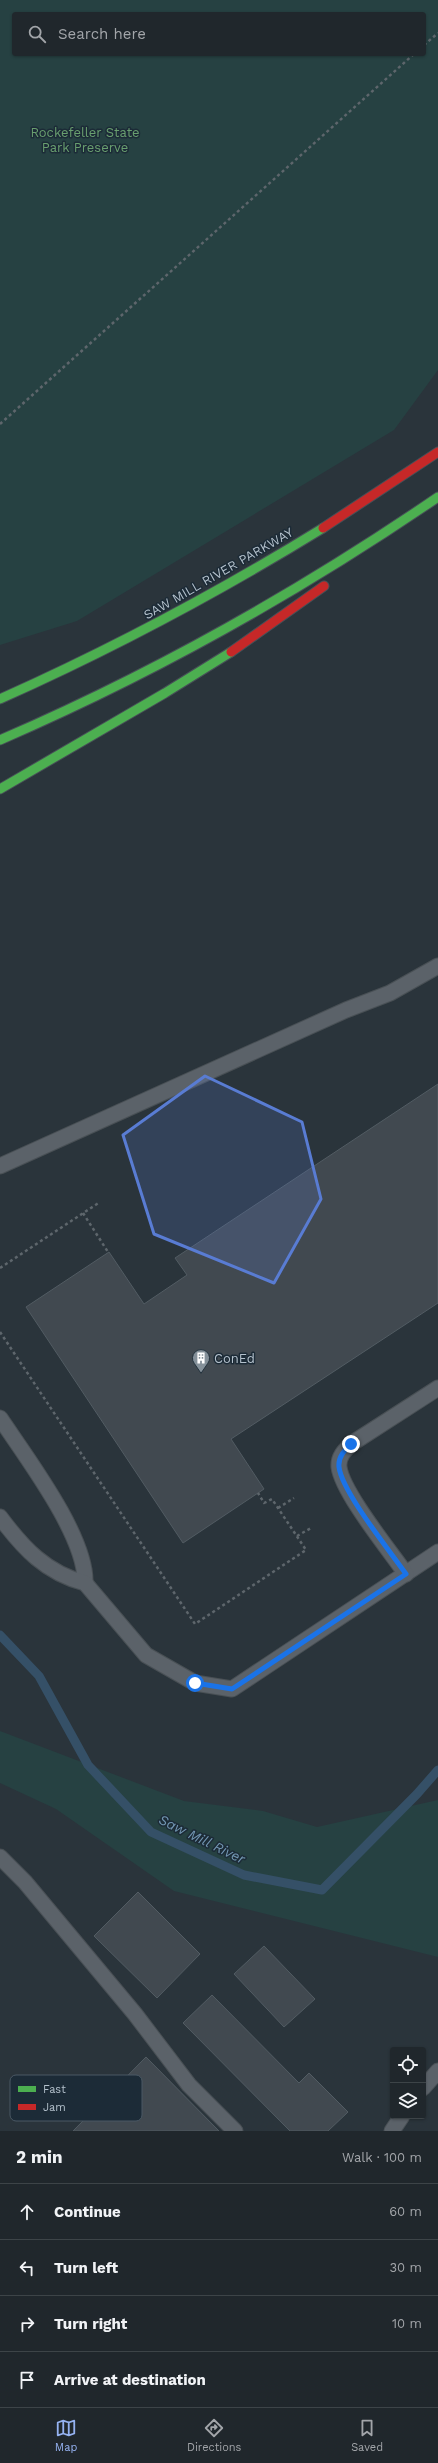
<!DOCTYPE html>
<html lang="en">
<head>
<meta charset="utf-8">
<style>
	:root { --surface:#20272c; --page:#282f34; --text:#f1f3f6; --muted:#a2a5a9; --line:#3d4448; --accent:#95b2f1 }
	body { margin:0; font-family:"Work Sans",sans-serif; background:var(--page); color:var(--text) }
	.controls { position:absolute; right:12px; bottom:12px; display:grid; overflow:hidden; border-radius:4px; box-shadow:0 1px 3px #0004 }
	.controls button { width:36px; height:36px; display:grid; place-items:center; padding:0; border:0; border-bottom:1px solid var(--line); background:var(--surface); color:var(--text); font:20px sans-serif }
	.stop { position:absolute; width:12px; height:12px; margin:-9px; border:3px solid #1a73e8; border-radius:50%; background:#fff }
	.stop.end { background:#1a73e8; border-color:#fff; box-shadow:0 1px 4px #0008 }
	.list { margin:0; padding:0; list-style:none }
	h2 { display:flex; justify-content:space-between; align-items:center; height:52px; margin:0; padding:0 16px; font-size:17px }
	h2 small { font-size:13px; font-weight:400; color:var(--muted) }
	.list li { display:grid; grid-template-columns:26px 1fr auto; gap:12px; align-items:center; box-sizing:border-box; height:56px; padding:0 16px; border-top:1px solid var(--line) }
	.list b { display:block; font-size:15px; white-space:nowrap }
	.list em { font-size:13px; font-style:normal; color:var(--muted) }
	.icon { flex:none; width:22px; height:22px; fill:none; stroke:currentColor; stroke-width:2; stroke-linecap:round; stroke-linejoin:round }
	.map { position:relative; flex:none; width:438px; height:2131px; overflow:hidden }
	.search { position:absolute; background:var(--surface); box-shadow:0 1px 3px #0004; left:12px; right:12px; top:12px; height:44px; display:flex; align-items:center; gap:10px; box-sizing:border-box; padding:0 14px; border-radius:4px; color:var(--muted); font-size:15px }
	.sheet { height:276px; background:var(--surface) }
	nav { display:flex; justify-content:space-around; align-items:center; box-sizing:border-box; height:56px; border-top:1px solid var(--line); background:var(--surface); font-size:11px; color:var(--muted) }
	nav a { display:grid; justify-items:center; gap:2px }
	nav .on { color:var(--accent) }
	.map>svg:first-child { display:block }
</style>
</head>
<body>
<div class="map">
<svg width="438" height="2131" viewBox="0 0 438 2131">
	<rect width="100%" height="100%" fill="#2a343b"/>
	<g fill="#264142" fill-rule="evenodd">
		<path d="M 0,0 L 438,0 L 438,370 L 394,430 L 77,621 L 0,645 ZM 14,14 L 424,14 L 424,54 L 14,54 Z"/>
		<polygon points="0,1731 184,1801 263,1811 317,1827 438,1800 438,1957 174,1891 56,1809 0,1783"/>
	</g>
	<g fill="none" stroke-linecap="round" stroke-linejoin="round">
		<polyline stroke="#355067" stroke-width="9" points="0,1635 39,1676 88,1765 151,1832 244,1875 322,1890 417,1794 438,1770"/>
	</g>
	<g fill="#414950" stroke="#525c63">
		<polygon points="438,1084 438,1303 231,1439 264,1489 183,1543 26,1307 109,1252 144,1304 187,1275 175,1258"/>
		<polygon points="138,1892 200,1954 157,1998 94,1936"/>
		<polygon points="264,1946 315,1999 284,2027 234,1974"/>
		<polygon points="212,1995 299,2083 309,2073 348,2112 328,2131 290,2131 183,2023"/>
		<polygon points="146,2057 219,2131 73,2131"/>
	</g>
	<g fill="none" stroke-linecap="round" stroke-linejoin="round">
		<g stroke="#495055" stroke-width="17">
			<g id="lane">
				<polyline points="0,1166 346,1010 390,993 438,966"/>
				<path d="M 0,1418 C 26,1457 87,1537 85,1583"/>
				<path d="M 0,1517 C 23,1548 46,1573 85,1583 L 146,1655 L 195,1683 L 232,1689 L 438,1552"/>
				<path d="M 406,1574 C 390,1551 342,1492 339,1467 C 338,1457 344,1451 351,1444 L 438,1388"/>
				<polyline points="0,1857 25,1882 135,2014 189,2085 235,2131"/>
				<polyline points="423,2088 438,2071"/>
				<polyline points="392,2131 402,2116"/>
			</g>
		</g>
		<g stroke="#475057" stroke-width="11">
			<g id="fast">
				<path d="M 0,699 C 112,649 219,592 323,528"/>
				<path d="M 0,740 C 155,673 299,592 438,497"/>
				<polyline points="0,789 165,693 231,652"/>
			</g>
		</g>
		<g stroke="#475057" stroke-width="11">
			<g id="jam">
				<polyline points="323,528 438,452"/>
				<polyline points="231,652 324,586"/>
			</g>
		</g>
		<g stroke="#5e666c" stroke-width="2.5" stroke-dasharray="3 3" stroke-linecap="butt">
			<polyline points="424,45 438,33"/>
			<polyline points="0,424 414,54"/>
			<polyline points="83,1213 108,1252"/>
			<polyline points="0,1268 100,1202"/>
			<polyline points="0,1332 195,1624 306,1550 272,1499 264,1503 258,1493"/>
			<polyline points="278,1508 294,1498"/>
			<polyline points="297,1536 311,1528"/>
		</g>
		<use href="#lane" stroke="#5b6269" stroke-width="15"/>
		<use href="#fast" stroke="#4caf50" stroke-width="9"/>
		<use href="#jam" stroke="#c62828" stroke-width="9"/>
	</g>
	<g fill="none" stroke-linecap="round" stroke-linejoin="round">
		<path stroke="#1a73e8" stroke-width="5" d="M 195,1683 L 232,1689 L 406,1574 C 390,1551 342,1492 339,1467 C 338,1457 344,1451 351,1444"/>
	</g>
	<path fill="#597cd3" fill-opacity="0.2" stroke="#597cd3" stroke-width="3" stroke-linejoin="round" d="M 205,1076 L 302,1122 L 321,1199 L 274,1283 L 154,1234 L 123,1135 Z"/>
	<defs>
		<g id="building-pin" transform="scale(0.9)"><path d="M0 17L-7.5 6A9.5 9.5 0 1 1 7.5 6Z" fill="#849099" stroke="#1c2b37"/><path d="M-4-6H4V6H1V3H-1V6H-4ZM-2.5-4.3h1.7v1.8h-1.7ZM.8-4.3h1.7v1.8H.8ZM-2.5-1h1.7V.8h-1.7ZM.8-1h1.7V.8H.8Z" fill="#fff"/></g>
	</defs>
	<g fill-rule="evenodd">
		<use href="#building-pin" x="201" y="1358"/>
	</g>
	<g text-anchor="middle" stroke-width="3" stroke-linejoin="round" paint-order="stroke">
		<g font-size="13" fill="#699f6f" stroke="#1c2b37">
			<text x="85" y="137">Rockefeller State<tspan x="85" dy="15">Park Preserve</tspan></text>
		</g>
		<g font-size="13" fill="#b4c1cc" stroke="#1c2b37">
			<text transform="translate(218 573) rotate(-30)" y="5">SAW MILL RIVER PARKWAY</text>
		</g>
		<g font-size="13" fill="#b4c1cc" stroke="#1c2b37" text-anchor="start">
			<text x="214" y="1363">ConEd</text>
		</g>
		<g font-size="14" font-style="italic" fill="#7296b2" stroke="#1c2b37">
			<text transform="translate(202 1839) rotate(26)" y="5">Saw Mill River</text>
		</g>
	</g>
	<rect x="10" y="2075" width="132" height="46" rx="6" fill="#1c2b37" stroke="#4a5864" stroke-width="1"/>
	<rect x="18" y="2086" width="18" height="6" fill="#4caf50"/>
	<rect x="18" y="2104" width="18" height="6" fill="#c62828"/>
	<g font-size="11" fill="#b4c1cc">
		<text x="43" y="2093">Fast</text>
		<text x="43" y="2111">Jam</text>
	</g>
</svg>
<div class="controls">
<button><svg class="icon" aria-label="locate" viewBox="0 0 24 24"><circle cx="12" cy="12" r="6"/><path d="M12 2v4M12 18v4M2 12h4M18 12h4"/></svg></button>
<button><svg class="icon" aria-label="layers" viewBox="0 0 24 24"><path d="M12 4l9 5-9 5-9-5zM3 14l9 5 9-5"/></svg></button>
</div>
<div class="stop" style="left:195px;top:1683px"></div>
<div class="stop end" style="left:351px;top:1444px"></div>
<div class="search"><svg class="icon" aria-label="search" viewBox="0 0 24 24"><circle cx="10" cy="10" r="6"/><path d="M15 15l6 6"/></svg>Search here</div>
</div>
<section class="sheet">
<h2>2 min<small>Walk · 100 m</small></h2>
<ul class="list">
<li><svg class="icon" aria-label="ahead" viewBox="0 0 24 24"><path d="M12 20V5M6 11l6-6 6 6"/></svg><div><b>Continue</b></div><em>60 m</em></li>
<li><svg class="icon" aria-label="left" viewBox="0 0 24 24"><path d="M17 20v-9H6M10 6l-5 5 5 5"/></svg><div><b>Turn left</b></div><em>30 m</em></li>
<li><svg class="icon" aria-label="right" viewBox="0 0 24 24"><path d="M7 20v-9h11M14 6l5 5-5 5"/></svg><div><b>Turn right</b></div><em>10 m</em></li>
<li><svg class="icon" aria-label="arrive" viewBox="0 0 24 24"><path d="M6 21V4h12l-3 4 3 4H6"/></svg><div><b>Arrive at destination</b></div></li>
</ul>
</section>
<nav>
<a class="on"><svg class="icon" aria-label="map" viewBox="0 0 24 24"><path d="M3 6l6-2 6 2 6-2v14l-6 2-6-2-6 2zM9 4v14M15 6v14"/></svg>Map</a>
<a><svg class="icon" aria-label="directions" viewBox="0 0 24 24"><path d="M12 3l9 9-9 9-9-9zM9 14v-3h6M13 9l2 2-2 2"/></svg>Directions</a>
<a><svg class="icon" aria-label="saved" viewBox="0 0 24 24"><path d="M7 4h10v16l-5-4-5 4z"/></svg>Saved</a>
</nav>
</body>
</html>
